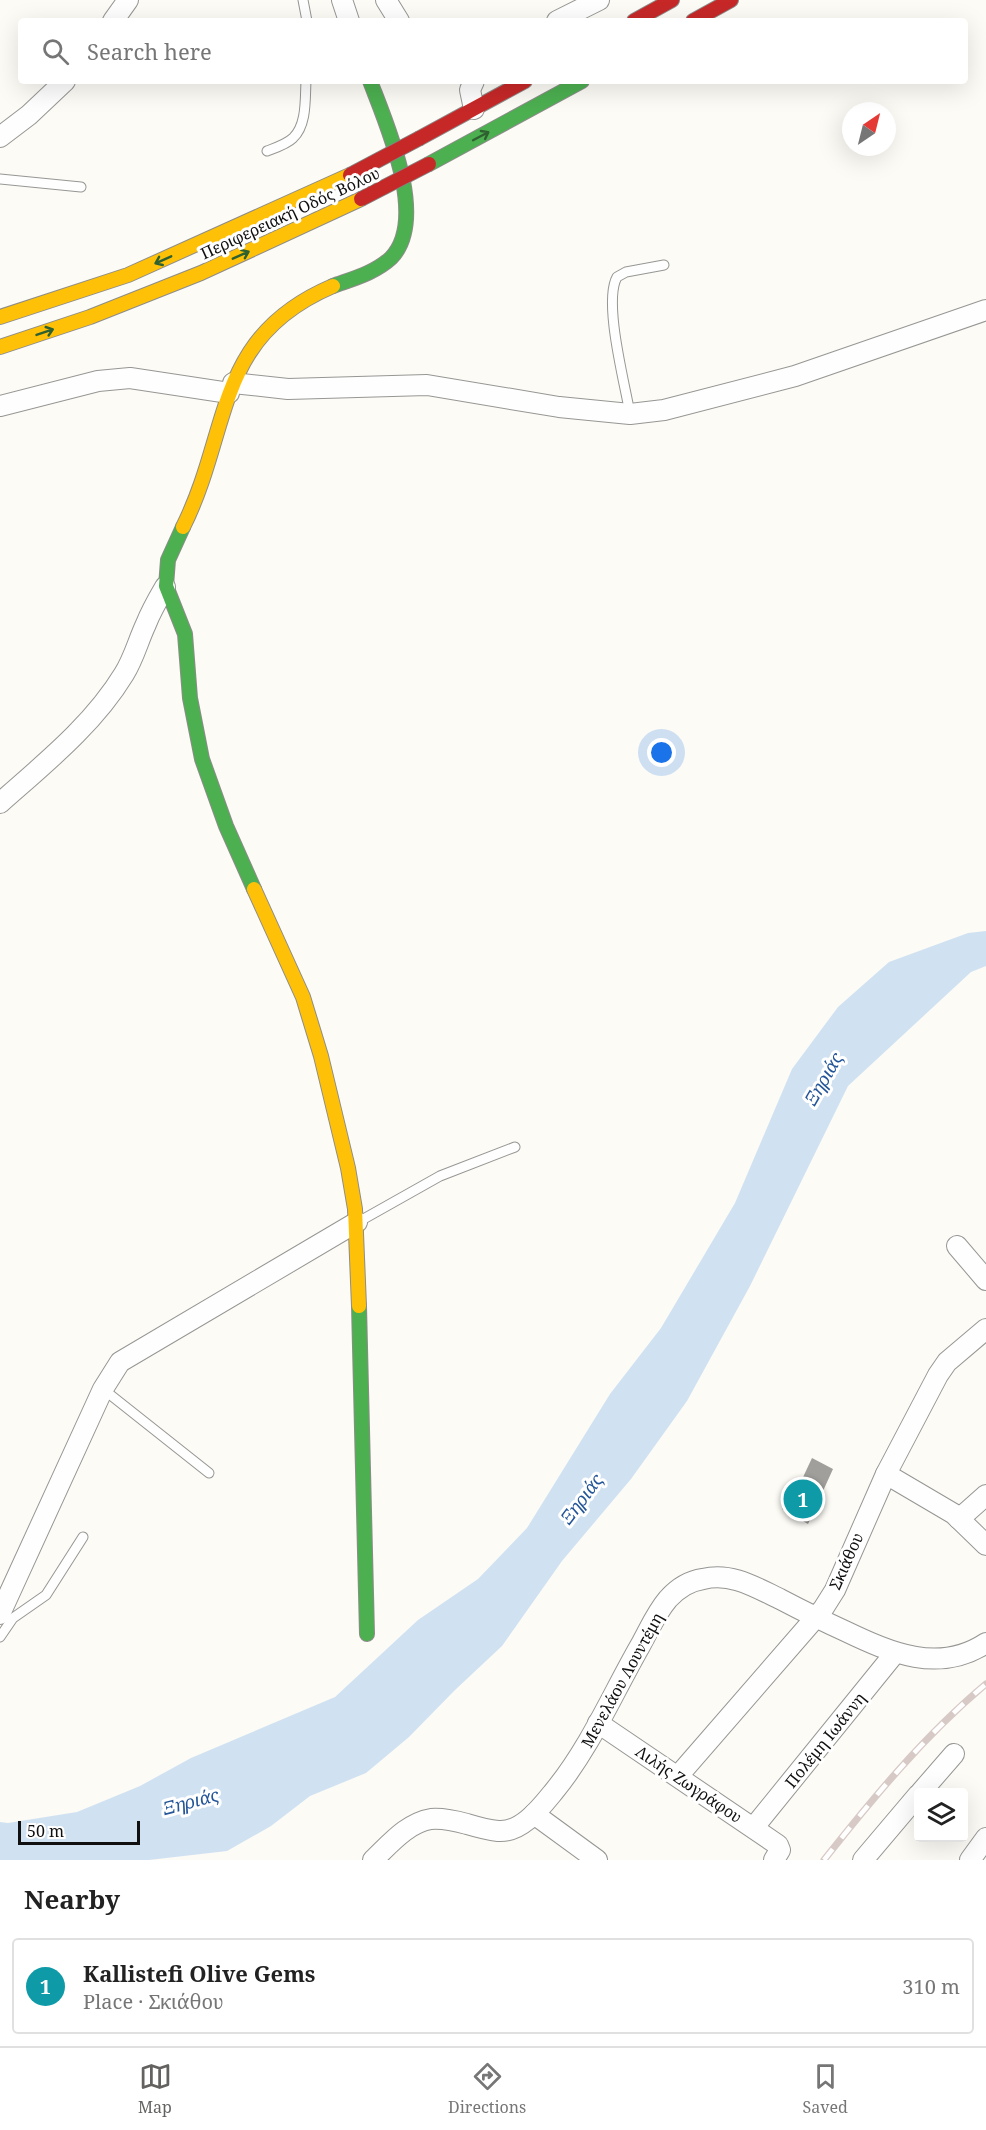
<!DOCTYPE html>
<html lang="en">
<head>
<meta charset="utf-8">
<style>
	:root { --surface:#fff; --page:#f2f2f2; --text:#222; --muted:#767676; --line:#e0e0e0; --accent:#636260 }
	body { margin:0; font-family:"Noto Serif",serif; background:var(--page); color:var(--text) }
	.controls { position:absolute; right:18px; bottom:18px; display:grid; overflow:hidden; border-radius:6px; box-shadow:0 6px 24px #0002 }
	.controls button { width:54px; height:54px; display:grid; place-items:center; padding:0; border:0; border-bottom:2px solid var(--line); background:var(--surface); color:var(--text); font:30px sans-serif }
	.compass { position:absolute; left:842px; top:102px; width:54px; height:54px; border-radius:50%; background:var(--surface); box-shadow:0 6px 24px #0002; rotate:35deg }
	.scale { position:absolute; left:18px; bottom:15px; width:122px; box-sizing:border-box; padding-left:6px; border:3px solid #101010; border-top:0; font-size:16px; line-height:21px; white-space:nowrap; color:#101010; -webkit-text-stroke:4px #fff; paint-order:stroke }
	.you { position:absolute; left:662px; top:753px; width:21px; height:21px; margin:-15px; border:4px solid #fff; border-radius:50%; background:#1a73e8; box-shadow:0 0 0 9px #1a73e833 }
	.badge { display:grid; place-items:center; width:39px; height:39px; border-radius:50%; background:var(--accent); color:#fff; font-size:20px; font-weight:700 }
	.pin { position:absolute; translate:-50% -50%; border:3px solid #fff; box-shadow:0 2px 6px #0006 }
	.list { margin:0; padding:0; list-style:none }
	h2 { display:flex; justify-content:space-between; align-items:center; height:78px; margin:0; padding:0 24px; font-size:26px }
	h2 small { font-size:20px; font-weight:400; color:var(--muted) }
	.list li { display:grid; grid-template-columns:39px 1fr auto; gap:18px; align-items:center; box-sizing:border-box; height:96px; margin:0 12px 12px; padding:0 12px; border:2px solid var(--line); border-radius:6px }
	.list b { display:block; font-size:22px; white-space:nowrap }
	.list p { margin:0; font-size:20px; white-space:nowrap; color:var(--muted) }
	.list em { font-size:20px; font-style:normal; color:var(--muted) }
	.icon { flex:none; width:33px; height:33px; fill:none; stroke:currentColor; stroke-width:2; stroke-linecap:round; stroke-linejoin:round }
	.map { position:relative; flex:none; width:986px; height:1860px; overflow:hidden }
	.search { position:absolute; background:var(--surface); box-shadow:0 6px 24px #0002; left:18px; right:18px; top:18px; height:66px; display:flex; align-items:center; gap:15px; box-sizing:border-box; padding:0 21px; border-radius:6px; color:var(--muted); font-size:22px }
	.sheet { height:186px; background:var(--surface) }
	nav { display:flex; justify-content:space-around; align-items:center; box-sizing:border-box; height:84px; border-top:2px solid var(--line); background:var(--surface); font-size:16px; color:var(--muted) }
	nav a { display:grid; justify-items:center; gap:3px }
	nav .on { color:var(--accent) }
	.map>svg:first-child { display:block }
</style>
</head>
<body>
<div class="map">
<svg width="986" height="1860" viewBox="0 0 986 1860">
	<rect width="100%" height="100%" fill="#fcfbf6"/>
	<polygon fill="#d0e2f2" points="986,931 986,966 971,972 848,1086 750,1286 687,1401 631,1479 562,1561 502,1646 455,1690 409,1737 366,1773 310,1796 271,1826 227,1851 149,1860 0,1860 0,1822 8,1823 77,1812 140,1786 191,1758 335,1697 418,1620 478,1579 527,1528 610,1394 661,1328 735,1203 792,1069 838,1007 889,962 968,933"/>
	<polygon fill="#a09f9b" points="812,1458 833,1469 808,1524 782,1509 793,1487 797,1490"/>
	<g fill="none" stroke-linecap="round" stroke-linejoin="round">
		<g stroke="#969694" stroke-width="11">
			<g id="lane">
				<polyline points="303,0 307,21"/>
				<path d="M 267,151 C 275,148 287,144 293,138 C 307,125 305,99 306,81"/>
				<polyline points="0,179 81,187"/>
				<path d="M 630,414 C 625,384 603,302 617,277 L 626,272 L 664,265"/>
				<polyline points="360,1221 440,1176 515,1147"/>
				<polyline points="103,1389 209,1473"/>
				<polyline points="0,1637 13,1618 46,1595 83,1537"/>
			</g>
		</g>
		<g stroke="#969694" stroke-width="22">
			<g id="street">
				<polyline points="342,0 349,21"/>
				<polyline points="386,0 399,21"/>
				<polyline points="113,21 128,0"/>
				<polyline points="557,21 599,0"/>
				<polyline points="474,81 470,90 474,109"/>
				<polyline points="0,137 29,115 65,81"/>
				<polyline points="233,383 288,389 427,385 559,407 630,414 664,410 795,376 986,310"/>
				<polyline points="0,406 98,381 130,378 229,393"/>
				<path d="M 0,803 C 44,764 93,725 124,674 C 134,658 138,641 146,624 C 151,611 158,599 165,587"/>
				<polyline points="957,1246 986,1280"/>
				<polyline points="886,1474 954,1514 986,1545"/>
				<polyline points="959,1519 986,1495"/>
				<polyline points="0,1614 103,1389 120,1362 357,1222"/>
				<polyline points="598,1723 778,1845 780,1850 774,1860"/>
				<polyline points="678,1776 823,1609 835,1590 886,1474 938,1375 947,1362 986,1329"/>
				<polyline points="921,1792 954,1754"/>
				<polyline points="534,1814 597,1860"/>
				<polyline points="754,1827 895,1653"/>
				<path d="M 373,1860 C 390,1844 407,1823 431,1819 C 443,1818 456,1821 467,1824 C 477,1827 488,1830 498,1831 C 522,1833 541,1807 555,1790 C 590,1747 612,1695 640,1646 C 649,1630 656,1613 668,1599 C 677,1589 689,1581 703,1579 C 731,1572 755,1587 780,1599 C 801,1610 823,1621 845,1631 C 891,1653 939,1674 986,1643"/>
				<polyline points="863,1860 918,1795"/>
				<polyline points="970,1860 986,1838"/>
			</g>
		</g>
		<g stroke="#8d8c8a" stroke-width="16">
			<g id="fast">
				<polyline points="429,164 582,81"/>
				<path d="M 333,286 C 352,279 375,273 391,258 C 429,219 386,123 370,81"/>
				<polyline points="183,527 168,560 166,586 185,634 190,698 202,759 226,826 254,889"/>
				<polyline points="359,1306 367,1634"/>
			</g>
		</g>
		<g stroke="#8d8c8a" stroke-width="16">
			<g id="slow">
				<polyline points="0,317 128,275 350,175"/>
				<polyline points="0,347 90,317 201,273 361,199"/>
				<path d="M 183,527 C 232,429 213,337 333,286"/>
				<polyline points="254,889 303,997 321,1056 348,1168 355,1209 359,1306"/>
			</g>
		</g>
		<g stroke="#8d8c8a" stroke-width="16">
			<g id="jam">
				<polyline points="634,21 672,0"/>
				<polyline points="693,21 731,0"/>
				<polyline points="420,138 525,81"/>
			</g>
		</g>
		<use href="#lane" stroke="#fffefe" stroke-width="9"/>
		<use href="#street" stroke="#fffefe" stroke-width="20"/>
		<use href="#fast" stroke="#4caf50" stroke-width="14"/>
		<use href="#slow" stroke="#ffc107" stroke-width="14"/>
		<use href="#jam" stroke="#c62828" stroke-width="14"/>
		<g stroke="#d7c9c6" stroke-width="7">
			<path id="rail" d="M 824,1860 C 873,1798 925,1735 986,1684"/>
		</g>
		<use href="#rail" stroke="#fff" stroke-width="4.5" stroke-dasharray="14" stroke-linecap="butt"/>
		<g stroke="#848381" stroke-width="16" stroke-linecap="butt">
			<g id="jam-bridge">
				<polyline points="350,175 420,138"/>
				<polyline points="361,199 429,164"/>
			</g>
		</g>
		<use href="#jam-bridge" stroke="#c62828" stroke-width="14"/>
	</g>
	<defs><path id="oneway-shaft" d="M-6 0H5M1.5-3L5.5 0L1.5 3" fill="none" stroke-width="1.6" stroke-linecap="round" stroke-linejoin="round" transform="scale(1.5)"/></defs>
	<g stroke="#2e6030">
		<use href="#oneway-shaft" transform="translate(481 136) rotate(-28)"/>
		<use href="#oneway-shaft" transform="translate(241 255) rotate(-24)"/>
		<use href="#oneway-shaft" transform="translate(163 260) rotate(156)"/>
		<use href="#oneway-shaft" transform="translate(45 332) rotate(-19)"/>
	</g>
	<g text-anchor="middle" stroke-width="6" stroke-linejoin="round" paint-order="stroke">
		<g font-size="16" fill="#101010" stroke="#fff">
			<text transform="translate(290 213) rotate(-25)" y="6">Περιφερειακή Οδός Βόλου</text>
			<text transform="translate(846 1561) rotate(-66)" y="6">Σκιάθου</text>
			<text transform="translate(622 1680) rotate(-61)" y="6">Μενελάου Λουντέμη</text>
			<text transform="translate(825 1740) rotate(-51)" y="6">Πολέμη Ιωάννη</text>
			<text transform="translate(689 1784) rotate(34)" y="6">Λιλής Ζωγράφου</text>
		</g>
		<g font-size="18" font-style="italic" fill="#235598" stroke="#fff">
			<text transform="translate(824 1079) rotate(-60)" y="6">Ξηριάς</text>
			<text transform="translate(582 1499) rotate(-53)" y="6">Ξηριάς</text>
			<text transform="translate(191 1802) rotate(-15)" y="6">Ξηριάς</text>
		</g>
	</g>
</svg>
<div class="controls">
<button><svg class="icon" aria-label="layers" viewBox="0 0 24 24"><path d="M12 4l9 5-9 5-9-5zM3 14l9 5 9-5"/></svg></button>
</div>
<svg class="compass" viewBox="-18 -18 36 36"><path d="M0-13l5 13h-10z" fill="#e53935"/><path d="M0 13l5-13h-10z" fill="#767676"/></svg>
<div class="scale">50 m</div>
<div class="you"></div>
<div class="pin badge" style="left:803px;top:1499px;background:#0f9aa8">1</div>
<div class="search"><svg class="icon" aria-label="search" viewBox="0 0 24 24"><circle cx="10" cy="10" r="6"/><path d="M15 15l6 6"/></svg>Search here</div>
</div>
<section class="sheet">
<h2>Nearby<small></small></h2>
<ul class="list">
<li><span class="badge" style="background:#0f9aa8">1</span><div><b>Kallistefi Olive Gems</b><p>Place · Σκιάθου</p></div><em>310 m</em></li>
</ul>
</section>
<nav>
<a class="on"><svg class="icon" aria-label="map" viewBox="0 0 24 24"><path d="M3 6l6-2 6 2 6-2v14l-6 2-6-2-6 2zM9 4v14M15 6v14"/></svg>Map</a>
<a><svg class="icon" aria-label="directions" viewBox="0 0 24 24"><path d="M12 3l9 9-9 9-9-9zM9 14v-3h6M13 9l2 2-2 2"/></svg>Directions</a>
<a><svg class="icon" aria-label="saved" viewBox="0 0 24 24"><path d="M7 4h10v16l-5-4-5 4z"/></svg>Saved</a>
</nav>
</body>
</html>
